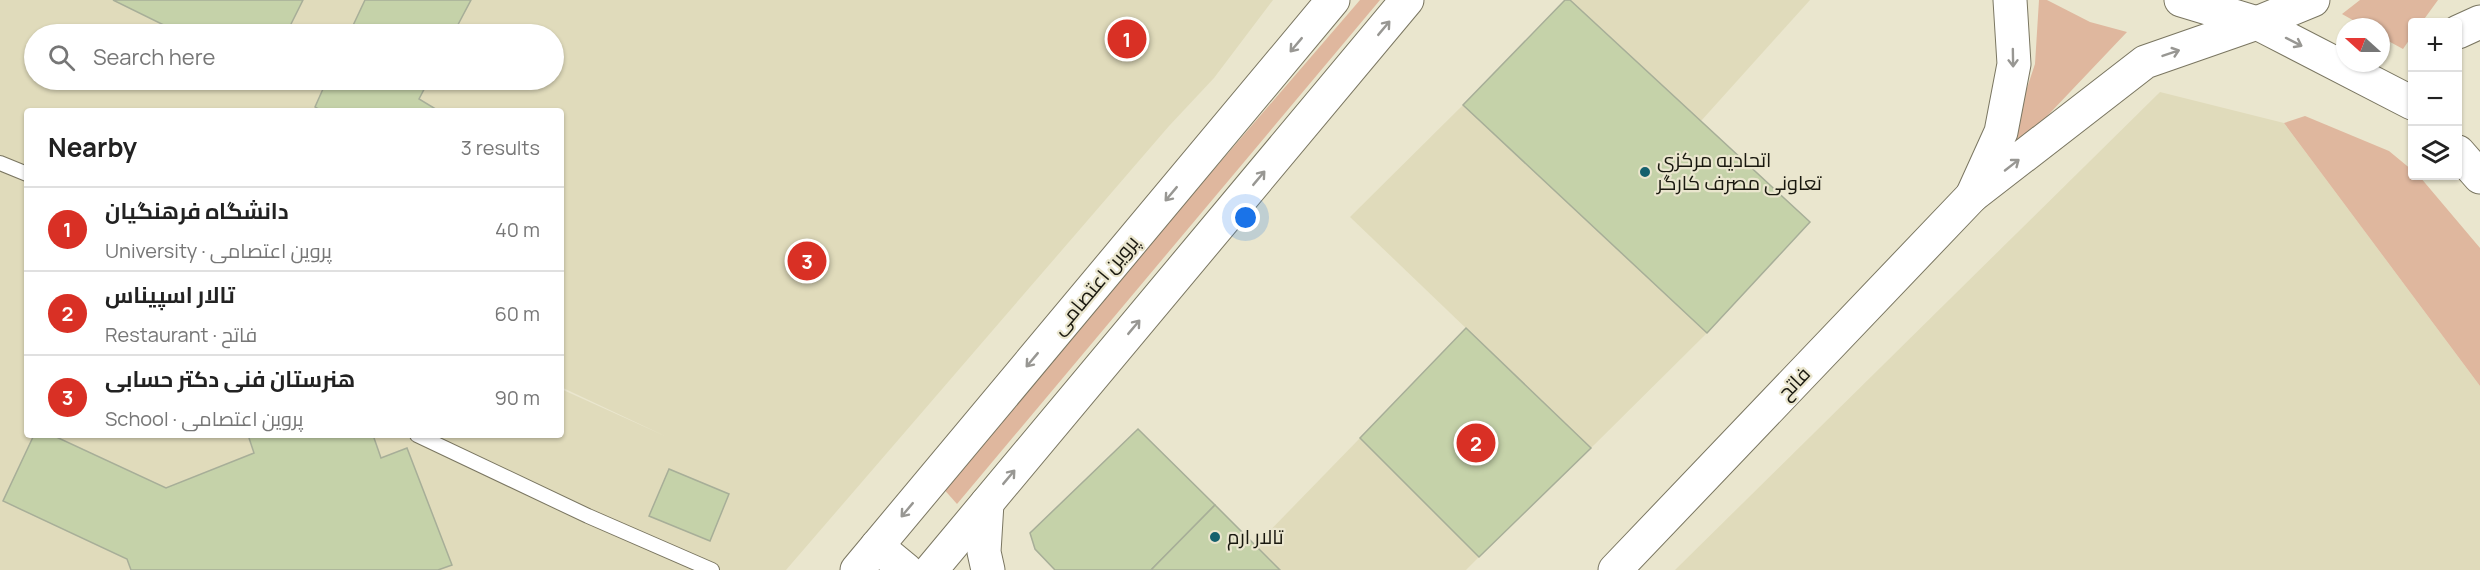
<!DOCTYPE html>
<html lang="en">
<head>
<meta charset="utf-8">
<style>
	:root { --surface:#fff; --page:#f2f2f2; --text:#222; --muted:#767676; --line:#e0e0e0; --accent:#d93025 }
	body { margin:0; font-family:Manrope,Cairo,sans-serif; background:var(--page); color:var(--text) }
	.controls { position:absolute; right:18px; top:18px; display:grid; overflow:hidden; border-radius:6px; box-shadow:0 2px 4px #0004 }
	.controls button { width:54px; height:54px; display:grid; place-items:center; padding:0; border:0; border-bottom:2px solid var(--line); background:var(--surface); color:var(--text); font:30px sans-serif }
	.compass { position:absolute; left:2336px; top:18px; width:54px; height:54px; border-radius:50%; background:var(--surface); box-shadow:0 2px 4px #0004; rotate:291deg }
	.you { position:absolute; left:1246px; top:218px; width:21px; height:21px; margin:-15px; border:4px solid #fff; border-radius:50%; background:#1a73e8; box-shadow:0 0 0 9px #1a73e833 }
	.badge { display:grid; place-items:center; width:39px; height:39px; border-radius:50%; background:var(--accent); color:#fff; font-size:20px; font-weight:700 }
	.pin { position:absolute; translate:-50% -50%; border:3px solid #fff; box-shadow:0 2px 6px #0006 }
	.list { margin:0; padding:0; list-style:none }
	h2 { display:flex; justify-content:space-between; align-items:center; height:78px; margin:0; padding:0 24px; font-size:26px }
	h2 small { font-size:20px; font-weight:400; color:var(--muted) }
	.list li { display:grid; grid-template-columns:39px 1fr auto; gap:18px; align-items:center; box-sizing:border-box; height:84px; padding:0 24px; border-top:2px solid var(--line) }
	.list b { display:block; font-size:22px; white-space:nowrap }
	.list p { margin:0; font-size:20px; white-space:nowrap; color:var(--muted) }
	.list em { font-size:20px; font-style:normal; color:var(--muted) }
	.icon { flex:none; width:33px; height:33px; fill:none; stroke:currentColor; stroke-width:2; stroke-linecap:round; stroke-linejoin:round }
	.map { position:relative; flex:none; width:2480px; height:570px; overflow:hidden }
	.search { position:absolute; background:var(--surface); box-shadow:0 2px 4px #0004; left:24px; top:24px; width:540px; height:66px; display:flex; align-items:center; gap:15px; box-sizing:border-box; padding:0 21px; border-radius:33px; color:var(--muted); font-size:22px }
	.panel { position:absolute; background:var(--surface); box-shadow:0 2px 4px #0004; left:24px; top:108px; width:540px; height:330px; border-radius:6px }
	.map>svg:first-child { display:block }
</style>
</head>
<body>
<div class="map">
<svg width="2480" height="570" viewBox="0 0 2480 570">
	<rect width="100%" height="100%" fill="#eae6ce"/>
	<g fill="#e0dbbb" fill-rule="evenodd">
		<path d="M 0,0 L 1273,0 L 1214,78 L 1169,126 L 786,570 L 0,570 ZM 34,34 L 554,34 L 554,80 L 34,80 ZM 27,111 L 561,111 L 561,387 L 665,436 L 561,389 L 561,435 L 27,435 Z"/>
		<polygon points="1570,0 1810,0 1701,121"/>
		<polygon points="2160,92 2284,123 2480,386 2480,570 1675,570"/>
		<polygon points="1463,105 1707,333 1591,448 1350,217"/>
		<polygon points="1360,438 1479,557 1466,570 1280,570 1255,546"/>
	</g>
	<g fill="#dfb79e">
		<polygon points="1360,0 1380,0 957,504 941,486"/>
		<polygon points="2039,0 2047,0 2090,22 2127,32 2012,153 2008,145 2035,64"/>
		<polygon points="2360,0 2438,0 2422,22 2412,22 2412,36 2403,49 2381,37 2381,27 2365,27 2342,14"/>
		<polygon points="2305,116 2389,151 2412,170 2412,176 2420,177 2480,248 2480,386 2284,123"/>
	</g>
	<g fill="#c5d2a9" stroke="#a7ae98" stroke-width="1.5">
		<polygon points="113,0 303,0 286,34 182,34"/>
		<polygon points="365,0 471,0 453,34 349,34"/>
		<polygon points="1565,0 1570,0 1810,222 1707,333 1463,105"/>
		<polygon points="327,80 429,80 419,99 439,111 322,111 315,107"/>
		<polygon points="1466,328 1591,448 1479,557 1360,438"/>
		<polygon points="1138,429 1215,505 1151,570 1055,570 1035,549 1030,533"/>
		<polygon points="34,435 52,435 166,488 254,453 248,435 373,435 381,458 407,448 452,565 438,570 131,570 127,559 3,501"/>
		<polygon points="669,469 729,494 710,541 649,516"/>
		<polygon points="1215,505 1280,570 1151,570"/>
	</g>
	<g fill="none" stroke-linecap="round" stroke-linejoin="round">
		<g stroke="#7a7661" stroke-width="16">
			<g id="lane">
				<polyline points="0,163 27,174"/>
				<polyline points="417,435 588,516 712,570"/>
			</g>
		</g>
		<g stroke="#7a7661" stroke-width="35">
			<g id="secondary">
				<polyline points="2010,0 2014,64 2001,132 1972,196 2145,62 2257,23 2313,0"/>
				<polyline points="2181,0 2257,23 2412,103"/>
				<polyline points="2458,32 2480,22"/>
				<polyline points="2458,152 2480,177"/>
				<polyline points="987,503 984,552 988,570"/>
				<polyline points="877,546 906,570"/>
				<polyline points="857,570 1333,0"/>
				<polyline points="931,570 1407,0"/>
				<polyline points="1615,570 1972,196"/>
			</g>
		</g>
		<use href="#lane" stroke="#fff" stroke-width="14"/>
		<use href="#secondary" stroke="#fff" stroke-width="33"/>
	</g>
	<defs><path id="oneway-shaft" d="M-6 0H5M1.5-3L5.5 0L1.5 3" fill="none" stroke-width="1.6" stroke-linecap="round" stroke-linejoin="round" transform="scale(1.5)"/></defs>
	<g stroke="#989793">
		<use href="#oneway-shaft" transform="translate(1384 28) rotate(-50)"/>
		<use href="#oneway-shaft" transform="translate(2294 42) rotate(27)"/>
		<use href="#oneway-shaft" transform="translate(1296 45) rotate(130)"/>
		<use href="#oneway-shaft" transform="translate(2171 53) rotate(-19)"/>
		<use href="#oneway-shaft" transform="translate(2013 58) rotate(89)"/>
		<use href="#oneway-shaft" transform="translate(2012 165) rotate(-38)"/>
		<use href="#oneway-shaft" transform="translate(1259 178) rotate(-50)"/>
		<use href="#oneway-shaft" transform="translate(1171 194) rotate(130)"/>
		<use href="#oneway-shaft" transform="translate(1134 327) rotate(-50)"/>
		<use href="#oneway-shaft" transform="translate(1032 360) rotate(130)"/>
		<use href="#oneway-shaft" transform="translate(1009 477) rotate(-50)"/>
		<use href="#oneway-shaft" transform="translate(907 510) rotate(130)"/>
	</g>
	<g fill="#14606d" stroke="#eae6ce" stroke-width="2">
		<circle cx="1645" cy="172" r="6"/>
		<circle cx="1215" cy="537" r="6"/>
	</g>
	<g text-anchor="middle" stroke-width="4.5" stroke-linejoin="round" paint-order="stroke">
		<g font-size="20" fill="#19180f" stroke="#eae6ce" text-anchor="start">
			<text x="1657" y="167">اتحادیه مرکزی<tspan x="1657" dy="23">تعاونی مصرف کارگر</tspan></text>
			<text x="1227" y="544">تالار ارم</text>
		</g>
		<g font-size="20" fill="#19180f" stroke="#eae6ce">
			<text transform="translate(1095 285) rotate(-50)" y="7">پروین اعتصامی</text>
			<text transform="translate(1794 383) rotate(-46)" y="7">فاتح</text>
		</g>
	</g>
</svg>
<div class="controls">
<button>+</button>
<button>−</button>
<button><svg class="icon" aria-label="layers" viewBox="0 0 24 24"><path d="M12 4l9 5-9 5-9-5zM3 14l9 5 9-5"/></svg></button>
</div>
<svg class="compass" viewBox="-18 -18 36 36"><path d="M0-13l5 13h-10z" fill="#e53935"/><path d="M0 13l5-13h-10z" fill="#767676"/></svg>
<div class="you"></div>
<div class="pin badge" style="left:1127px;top:39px">1</div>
<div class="pin badge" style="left:1476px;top:443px">2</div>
<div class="pin badge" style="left:807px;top:261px">3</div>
<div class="search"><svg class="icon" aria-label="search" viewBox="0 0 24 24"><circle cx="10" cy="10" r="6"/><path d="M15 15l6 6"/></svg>Search here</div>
<section class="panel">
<h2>Nearby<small>3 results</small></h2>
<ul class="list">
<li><span class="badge">1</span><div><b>دانشگاه فرهنگیان</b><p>University · پروین اعتصامی</p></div><em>40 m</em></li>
<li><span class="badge">2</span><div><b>تالار اسپیناس</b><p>Restaurant · فاتح</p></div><em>60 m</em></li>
<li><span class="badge">3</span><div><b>هنرستان فنی دکتر حسابی</b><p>School · پروین اعتصامی</p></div><em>90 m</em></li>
</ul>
</section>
</div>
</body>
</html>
